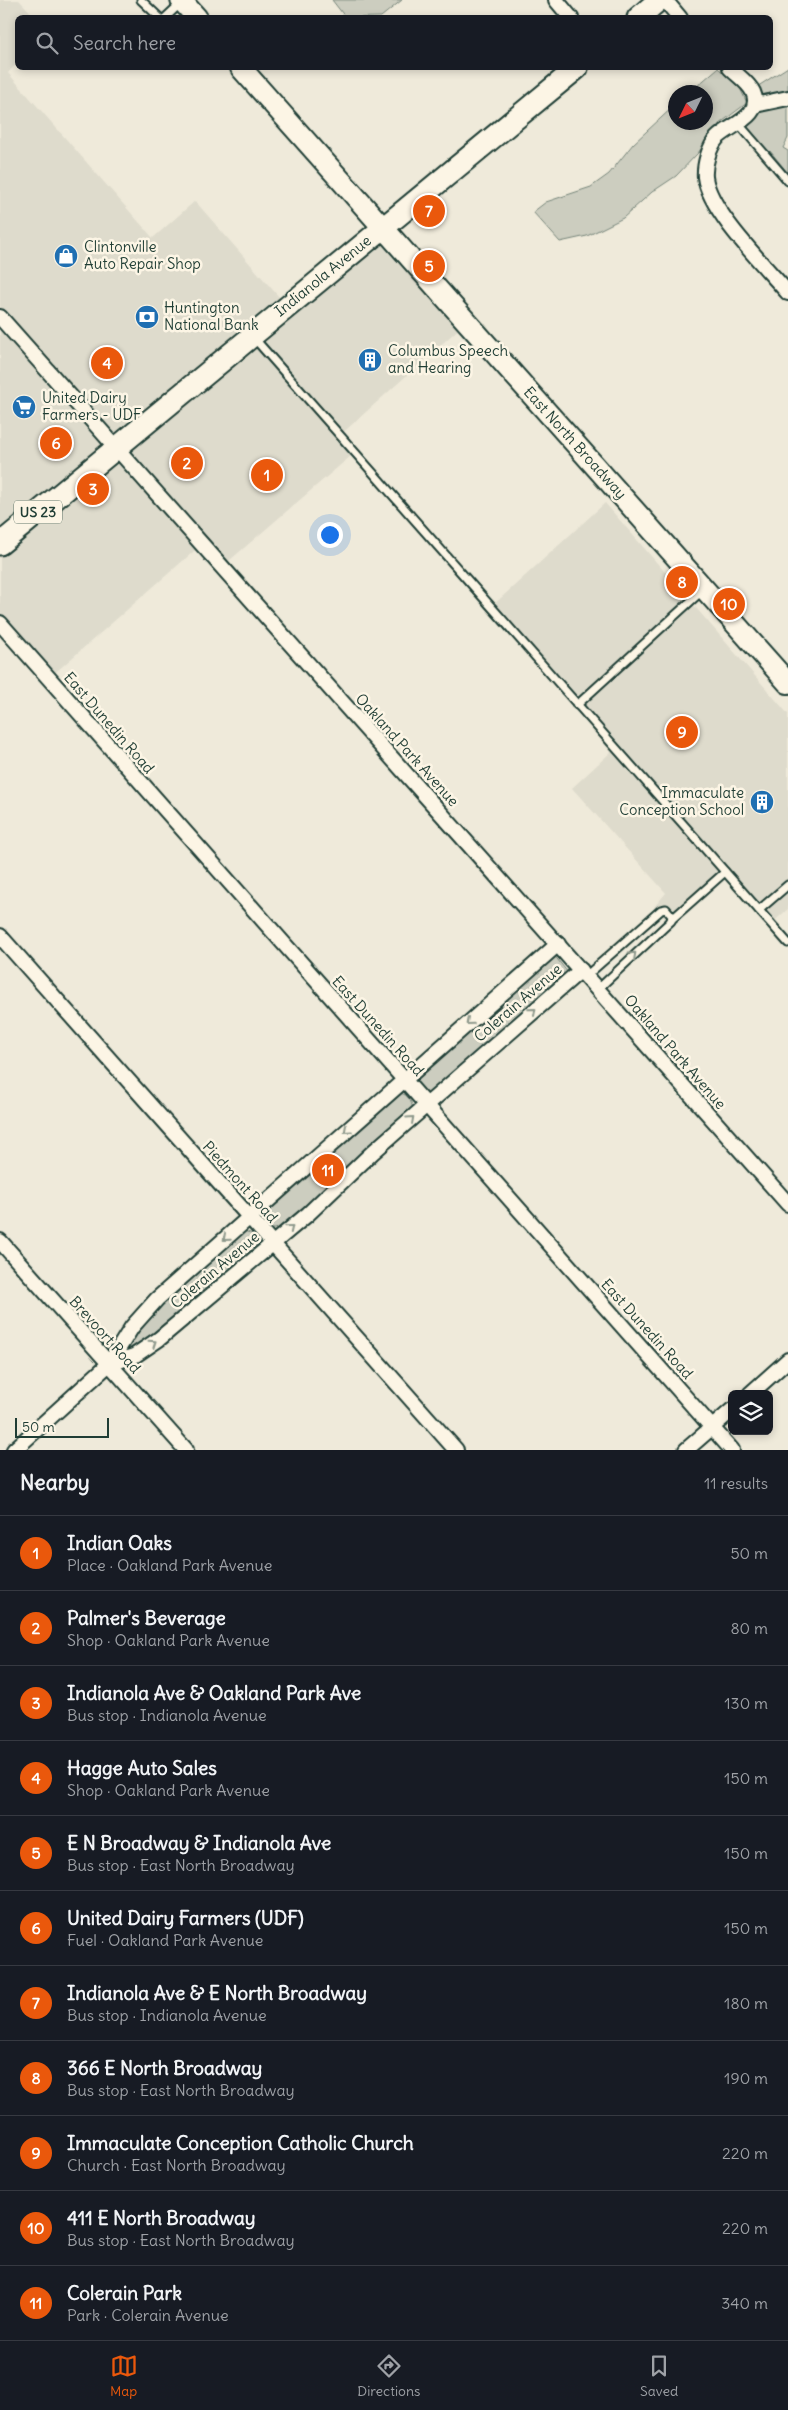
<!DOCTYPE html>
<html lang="en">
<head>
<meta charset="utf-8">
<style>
	:root { --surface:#171b24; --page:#242831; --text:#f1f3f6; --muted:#9ea1a6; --line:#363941; --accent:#ea580c }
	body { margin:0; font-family:Delius,sans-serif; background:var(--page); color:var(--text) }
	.controls { position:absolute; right:15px; bottom:15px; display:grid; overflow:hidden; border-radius:8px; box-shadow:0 2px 8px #0003 }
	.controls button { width:45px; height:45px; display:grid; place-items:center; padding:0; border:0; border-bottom:1px solid var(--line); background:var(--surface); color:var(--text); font:25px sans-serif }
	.compass { position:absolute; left:668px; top:85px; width:45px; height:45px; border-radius:50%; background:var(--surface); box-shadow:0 2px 8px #0003; rotate:227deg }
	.scale { position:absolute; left:15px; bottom:12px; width:94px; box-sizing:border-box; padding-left:5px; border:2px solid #1f3d34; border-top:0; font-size:14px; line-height:18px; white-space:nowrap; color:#1f3d34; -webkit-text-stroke:4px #fcf5e5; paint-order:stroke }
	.you { position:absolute; left:329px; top:534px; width:18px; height:18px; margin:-12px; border:4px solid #fff; border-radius:50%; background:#1a73e8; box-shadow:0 0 0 8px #1a73e833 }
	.badge { display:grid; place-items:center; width:32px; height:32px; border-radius:50%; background:var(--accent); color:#fff; font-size:16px; font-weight:700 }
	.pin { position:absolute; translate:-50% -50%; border:2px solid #fff; box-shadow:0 1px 5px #0006 }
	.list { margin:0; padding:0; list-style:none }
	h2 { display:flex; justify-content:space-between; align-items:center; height:65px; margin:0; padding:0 20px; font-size:21px }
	h2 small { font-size:16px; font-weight:400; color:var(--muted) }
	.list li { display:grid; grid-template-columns:32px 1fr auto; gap:15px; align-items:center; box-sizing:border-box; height:75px; padding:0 20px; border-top:1px solid var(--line) }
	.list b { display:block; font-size:19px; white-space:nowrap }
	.list p { margin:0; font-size:16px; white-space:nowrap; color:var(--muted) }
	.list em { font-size:16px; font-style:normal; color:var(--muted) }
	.icon { flex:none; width:28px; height:28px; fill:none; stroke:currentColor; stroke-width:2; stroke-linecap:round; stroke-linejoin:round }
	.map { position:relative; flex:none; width:788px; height:1450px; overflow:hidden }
	.search { position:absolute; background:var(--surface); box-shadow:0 2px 8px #0003; left:15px; right:15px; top:15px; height:55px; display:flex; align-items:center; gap:12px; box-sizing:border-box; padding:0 18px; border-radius:8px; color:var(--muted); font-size:19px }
	.sheet { height:890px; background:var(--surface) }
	nav { display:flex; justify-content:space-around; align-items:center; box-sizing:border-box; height:70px; border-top:1px solid var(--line); background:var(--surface); font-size:14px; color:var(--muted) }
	nav a { display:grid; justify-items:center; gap:2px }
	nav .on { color:var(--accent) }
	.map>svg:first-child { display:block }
</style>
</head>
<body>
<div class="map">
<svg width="788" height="1450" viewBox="0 0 788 1450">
	<rect width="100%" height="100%" fill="#efeada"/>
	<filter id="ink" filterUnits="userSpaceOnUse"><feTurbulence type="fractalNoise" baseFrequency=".02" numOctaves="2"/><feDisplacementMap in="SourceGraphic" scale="10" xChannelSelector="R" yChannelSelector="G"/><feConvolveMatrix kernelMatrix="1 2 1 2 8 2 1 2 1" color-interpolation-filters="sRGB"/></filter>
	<g filter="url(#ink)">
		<g fill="#dedbcc">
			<polygon points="0,0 19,0 35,17 18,18 17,63 8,73 153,238 195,201 286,305 380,229 463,325 338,437 352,455 223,566 201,545 49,678 0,625"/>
			<polygon points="605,503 788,714 788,909 771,924 727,875 672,926 654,907 666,893 572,788 611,752 491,607"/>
		</g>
		<g fill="#cccdbf" stroke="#76857a">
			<polygon points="332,0 402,0 381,17 346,18"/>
			<polygon points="788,67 788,138 783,148 788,151 788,173 770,151 765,155 738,123 749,116 752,90"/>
			<polygon points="718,68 740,88 747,103 719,124 698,153 676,176 652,192 623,218 587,236 560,242 533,212 546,202 591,187 609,174 633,144 675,105 676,122 706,122 706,92 690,92"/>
			<polygon points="554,955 568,973 426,1095 412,1082"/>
			<path d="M 400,1093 C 409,1095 411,1101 413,1109 L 286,1225 C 273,1233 259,1229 263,1212 L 392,1096 Z"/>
			<polygon points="241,1230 253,1234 260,1247 156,1338 129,1351 126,1349 141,1320"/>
		</g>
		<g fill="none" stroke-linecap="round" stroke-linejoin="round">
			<g stroke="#1f3d34" stroke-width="11">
				<g id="service">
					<polyline points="141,0 160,18"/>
					<polyline points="165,18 181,3"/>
					<polyline points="738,123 788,181"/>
					<polyline points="254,338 788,943"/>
					<polyline points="577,705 704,589"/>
					<polyline points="759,910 788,885"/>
					<polyline points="671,920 725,872"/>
					<polyline points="586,976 661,910 666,909 672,916 671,921 598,989"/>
				</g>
			</g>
			<g stroke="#1f3d34" stroke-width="18">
				<g id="minor">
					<polyline points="556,0 571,18"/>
					<polyline points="665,0 680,18"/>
					<path d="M 730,68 C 737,75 749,83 753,92 C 764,116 730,125 717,138 C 709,147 704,165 705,177 C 709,211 765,266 788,293"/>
					<polyline points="755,105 788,98"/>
					<polyline points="0,317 788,1204"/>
					<polyline points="0,623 732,1450"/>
					<polyline points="0,936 456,1450"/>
					<polyline points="0,1241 186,1450"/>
					<polyline points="109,1364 134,1356 159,1339 308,1214 373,1152 581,970"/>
					<polyline points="750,1394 788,1360"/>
					<polyline points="14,1450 109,1364 132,1327 157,1299 558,944"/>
					<polyline points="686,1450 732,1410"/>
				</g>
			</g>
			<g stroke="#1f3d34" stroke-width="24">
				<g id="secondary">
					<polyline points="181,0 197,18"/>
					<polyline points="241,68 788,683"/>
				</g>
			</g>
			<g stroke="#1f3d34" stroke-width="25">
				<g id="primary">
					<polyline points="638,18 659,0"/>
					<polyline points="0,544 577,68"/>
				</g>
			</g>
			<use href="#service" stroke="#fcf5e5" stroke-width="7"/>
			<use href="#minor" stroke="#fcf5e5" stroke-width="14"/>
			<use href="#secondary" stroke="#fcf5e5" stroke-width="20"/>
			<use href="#primary" stroke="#fcf5e5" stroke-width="21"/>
		</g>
		<defs><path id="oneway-chevron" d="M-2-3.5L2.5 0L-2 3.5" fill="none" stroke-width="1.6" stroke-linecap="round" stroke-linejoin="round" transform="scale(1.25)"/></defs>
		<g stroke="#8e998c">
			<use href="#oneway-chevron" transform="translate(633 955) rotate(-43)"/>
			<use href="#oneway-chevron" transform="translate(533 1011) rotate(-41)"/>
			<use href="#oneway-chevron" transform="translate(469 1022) rotate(139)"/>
			<use href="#oneway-chevron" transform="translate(411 1119) rotate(-42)"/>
			<use href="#oneway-chevron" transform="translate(347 1130) rotate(138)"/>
			<use href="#oneway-chevron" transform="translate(290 1228) rotate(-39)"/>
			<use href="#oneway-chevron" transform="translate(226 1238) rotate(139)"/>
			<use href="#oneway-chevron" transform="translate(153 1343) rotate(-34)"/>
		</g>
	</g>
	<defs>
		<g id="shop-disc" transform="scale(1.25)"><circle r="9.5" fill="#1f6fb2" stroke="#fcf5e5"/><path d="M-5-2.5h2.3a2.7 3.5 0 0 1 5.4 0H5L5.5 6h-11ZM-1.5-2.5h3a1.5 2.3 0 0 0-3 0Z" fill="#fff"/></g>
		<g id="bank-disc" transform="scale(1.25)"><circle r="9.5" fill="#1f6fb2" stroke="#fcf5e5"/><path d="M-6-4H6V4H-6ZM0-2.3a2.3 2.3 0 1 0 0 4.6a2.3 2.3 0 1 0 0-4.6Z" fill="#fff"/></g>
		<g id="building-disc" transform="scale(1.25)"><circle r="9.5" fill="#1f6fb2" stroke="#fcf5e5"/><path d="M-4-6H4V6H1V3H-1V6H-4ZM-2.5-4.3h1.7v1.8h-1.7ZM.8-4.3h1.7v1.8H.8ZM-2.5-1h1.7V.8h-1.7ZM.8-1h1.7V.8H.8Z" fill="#fff"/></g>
		<g id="supermarket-disc" transform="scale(1.25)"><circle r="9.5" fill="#1f6fb2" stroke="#fcf5e5"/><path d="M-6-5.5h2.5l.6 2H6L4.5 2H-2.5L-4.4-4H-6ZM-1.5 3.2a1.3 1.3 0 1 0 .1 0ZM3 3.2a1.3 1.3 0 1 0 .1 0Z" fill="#fff"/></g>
	</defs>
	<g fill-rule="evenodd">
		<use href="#shop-disc" x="66" y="256"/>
		<use href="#bank-disc" x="147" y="317"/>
		<use href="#building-disc" x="370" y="360"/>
		<use href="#supermarket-disc" x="24" y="407"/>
		<use href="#building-disc" x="762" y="802"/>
	</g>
	<g text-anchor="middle" stroke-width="5" stroke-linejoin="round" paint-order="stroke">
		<rect fill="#fcf5e5" stroke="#617469" stroke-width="1" x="14" y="500.5" width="48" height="23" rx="4"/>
		<g font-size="14" font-weight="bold" fill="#1f3d34">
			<text x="38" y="517">US 23</text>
		</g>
		<g font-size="15" fill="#1f3d34" stroke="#fcf5e5" text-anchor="start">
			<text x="84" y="252">Clintonville<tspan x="84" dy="17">Auto Repair Shop</tspan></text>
			<text x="164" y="313">Huntington<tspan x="164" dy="17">National Bank</tspan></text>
			<text x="388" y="356">Columbus Speech<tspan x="388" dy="17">and Hearing</tspan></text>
			<text x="42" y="403">United Dairy<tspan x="42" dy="17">Farmers - UDF</tspan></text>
			<text x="744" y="798" text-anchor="end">Immaculate<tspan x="744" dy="17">Conception School</tspan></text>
		</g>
		<g font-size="15" fill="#1f3d34" stroke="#fcf5e5">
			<text transform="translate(323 276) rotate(-39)" y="5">Indianola Avenue</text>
			<text transform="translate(575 443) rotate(48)" y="5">East North Broadway</text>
			<text transform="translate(109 723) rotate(49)" y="5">East Dunedin Road</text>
			<text transform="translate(407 750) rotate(48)" y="5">Oakland Park Avenue</text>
			<text transform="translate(518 1003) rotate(-41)" y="5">Colerain Avenue</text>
			<text transform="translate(378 1026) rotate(48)" y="5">East Dunedin Road</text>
			<text transform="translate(675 1052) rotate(49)" y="5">Oakland Park Avenue</text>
			<text transform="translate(240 1182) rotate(48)" y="5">Piedmont Road</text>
			<text transform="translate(215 1270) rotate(-40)" y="5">Colerain Avenue</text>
			<text transform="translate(647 1329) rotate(48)" y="5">East Dunedin Road</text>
			<text transform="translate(105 1335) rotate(48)" y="5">Brevoort Road</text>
		</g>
	</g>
</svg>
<div class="controls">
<button><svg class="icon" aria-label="layers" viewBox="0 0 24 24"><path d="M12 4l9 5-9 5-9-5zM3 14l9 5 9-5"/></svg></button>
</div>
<svg class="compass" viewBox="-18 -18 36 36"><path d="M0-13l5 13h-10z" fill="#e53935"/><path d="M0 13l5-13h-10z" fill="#9ea1a6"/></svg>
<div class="scale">50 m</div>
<div class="you"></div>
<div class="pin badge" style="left:267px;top:475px">1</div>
<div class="pin badge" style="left:187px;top:463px">2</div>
<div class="pin badge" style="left:93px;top:489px">3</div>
<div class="pin badge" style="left:107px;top:363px">4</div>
<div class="pin badge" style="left:429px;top:266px">5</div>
<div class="pin badge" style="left:56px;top:443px">6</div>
<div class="pin badge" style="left:429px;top:211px">7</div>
<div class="pin badge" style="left:682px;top:582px">8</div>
<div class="pin badge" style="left:682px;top:732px">9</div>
<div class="pin badge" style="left:729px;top:604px">10</div>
<div class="pin badge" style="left:328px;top:1170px">11</div>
<div class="search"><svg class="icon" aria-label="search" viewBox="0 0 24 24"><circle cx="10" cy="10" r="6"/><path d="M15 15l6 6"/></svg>Search here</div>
</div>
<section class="sheet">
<h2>Nearby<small>11 results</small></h2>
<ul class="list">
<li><span class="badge">1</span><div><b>Indian Oaks</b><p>Place · Oakland Park Avenue</p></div><em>50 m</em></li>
<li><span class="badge">2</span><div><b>Palmer's Beverage</b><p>Shop · Oakland Park Avenue</p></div><em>80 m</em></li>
<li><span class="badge">3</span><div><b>Indianola Ave &amp; Oakland Park Ave</b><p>Bus stop · Indianola Avenue</p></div><em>130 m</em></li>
<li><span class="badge">4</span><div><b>Hagge Auto Sales</b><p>Shop · Oakland Park Avenue</p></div><em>150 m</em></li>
<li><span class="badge">5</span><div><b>E N Broadway &amp; Indianola Ave</b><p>Bus stop · East North Broadway</p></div><em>150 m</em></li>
<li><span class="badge">6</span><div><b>United Dairy Farmers (UDF)</b><p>Fuel · Oakland Park Avenue</p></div><em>150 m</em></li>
<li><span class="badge">7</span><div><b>Indianola Ave &amp; E North Broadway</b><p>Bus stop · Indianola Avenue</p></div><em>180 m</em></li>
<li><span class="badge">8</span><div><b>366 E North Broadway</b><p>Bus stop · East North Broadway</p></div><em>190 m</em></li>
<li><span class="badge">9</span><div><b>Immaculate Conception Catholic Church</b><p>Church · East North Broadway</p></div><em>220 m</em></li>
<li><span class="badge">10</span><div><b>411 E North Broadway</b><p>Bus stop · East North Broadway</p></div><em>220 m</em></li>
<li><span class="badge">11</span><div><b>Colerain Park</b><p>Park · Colerain Avenue</p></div><em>340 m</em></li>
</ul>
</section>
<nav>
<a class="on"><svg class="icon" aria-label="map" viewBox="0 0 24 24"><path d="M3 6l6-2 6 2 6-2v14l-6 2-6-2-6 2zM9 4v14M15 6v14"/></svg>Map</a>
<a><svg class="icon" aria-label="directions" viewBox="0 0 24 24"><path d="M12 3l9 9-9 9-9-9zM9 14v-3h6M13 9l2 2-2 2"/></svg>Directions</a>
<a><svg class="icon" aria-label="saved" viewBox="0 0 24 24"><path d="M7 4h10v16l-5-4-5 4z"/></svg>Saved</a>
</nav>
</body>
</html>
